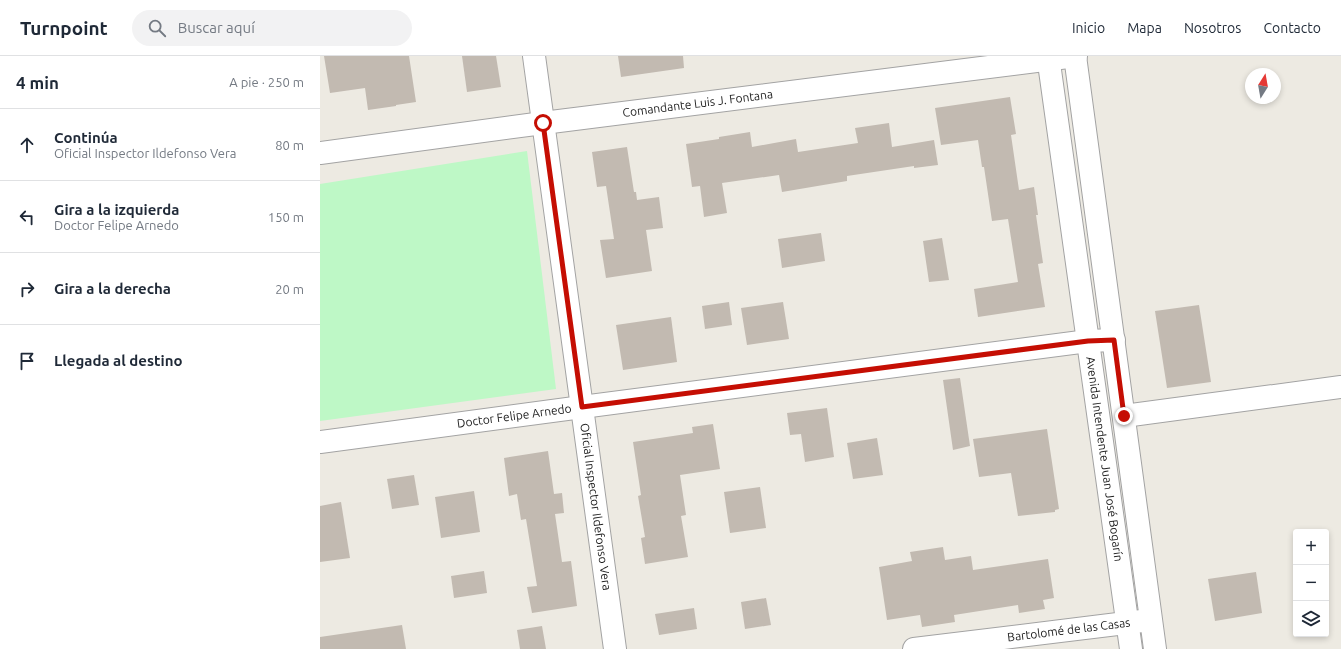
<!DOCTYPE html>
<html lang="es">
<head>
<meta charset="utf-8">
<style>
	:root { --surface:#fff; --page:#f2f2f3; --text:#1f2937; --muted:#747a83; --line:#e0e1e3 }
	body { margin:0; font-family:Ubuntu,sans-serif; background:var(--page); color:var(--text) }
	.controls { position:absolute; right:12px; bottom:12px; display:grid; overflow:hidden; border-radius:4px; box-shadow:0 2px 6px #0003 }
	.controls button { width:36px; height:36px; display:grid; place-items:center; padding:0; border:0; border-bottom:1px solid var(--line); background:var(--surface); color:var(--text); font:20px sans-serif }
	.compass { position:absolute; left:925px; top:12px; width:36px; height:36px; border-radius:50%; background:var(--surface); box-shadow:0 2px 6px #0003; rotate:11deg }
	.stop { position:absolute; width:12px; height:12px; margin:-9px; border:3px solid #c50e03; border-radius:50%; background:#fff }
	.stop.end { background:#c50e03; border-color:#fff; box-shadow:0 1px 4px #0008 }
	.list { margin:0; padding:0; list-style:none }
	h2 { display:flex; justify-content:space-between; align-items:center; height:52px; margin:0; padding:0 16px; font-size:17px }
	h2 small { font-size:13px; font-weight:400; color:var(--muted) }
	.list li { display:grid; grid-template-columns:26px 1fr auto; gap:12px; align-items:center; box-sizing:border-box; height:72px; padding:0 16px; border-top:1px solid var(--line) }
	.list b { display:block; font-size:15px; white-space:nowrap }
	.list p { margin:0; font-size:13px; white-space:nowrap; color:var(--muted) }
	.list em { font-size:13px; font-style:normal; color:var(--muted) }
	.icon { flex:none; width:22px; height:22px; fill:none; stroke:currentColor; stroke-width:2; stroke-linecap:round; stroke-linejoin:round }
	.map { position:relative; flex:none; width:1021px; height:593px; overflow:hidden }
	header { display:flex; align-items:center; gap:24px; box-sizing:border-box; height:56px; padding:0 20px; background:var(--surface); border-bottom:1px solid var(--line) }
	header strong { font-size:19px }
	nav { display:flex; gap:22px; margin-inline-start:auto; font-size:14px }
	.search { width:280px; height:36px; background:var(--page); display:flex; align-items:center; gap:10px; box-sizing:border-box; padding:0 14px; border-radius:22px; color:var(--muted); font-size:15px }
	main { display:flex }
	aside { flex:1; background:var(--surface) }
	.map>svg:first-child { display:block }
</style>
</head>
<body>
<header>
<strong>Turnpoint</strong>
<div class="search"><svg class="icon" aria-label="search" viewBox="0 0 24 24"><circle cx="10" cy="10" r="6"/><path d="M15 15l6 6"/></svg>Buscar aquí</div>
<nav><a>Inicio</a><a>Mapa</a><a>Nosotros</a><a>Contacto</a></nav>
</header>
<main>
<aside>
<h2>4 min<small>A pie · 250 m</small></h2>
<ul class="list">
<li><svg class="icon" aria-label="ahead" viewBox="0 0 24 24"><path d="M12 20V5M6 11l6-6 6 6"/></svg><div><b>Continúa</b><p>Oficial Inspector Ildefonso Vera</p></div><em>80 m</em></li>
<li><svg class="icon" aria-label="left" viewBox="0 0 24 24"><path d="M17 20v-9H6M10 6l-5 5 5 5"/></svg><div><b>Gira a la izquierda</b><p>Doctor Felipe Arnedo</p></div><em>150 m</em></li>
<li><svg class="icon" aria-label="right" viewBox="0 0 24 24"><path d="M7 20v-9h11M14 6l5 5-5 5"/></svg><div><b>Gira a la derecha</b></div><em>20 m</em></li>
<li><svg class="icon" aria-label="arrive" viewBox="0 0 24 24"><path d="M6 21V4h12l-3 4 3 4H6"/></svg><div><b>Llegada al destino</b></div></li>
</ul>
</aside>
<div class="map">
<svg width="1021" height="593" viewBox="0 0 1021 593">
	<rect width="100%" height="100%" fill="#edeae2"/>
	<polygon fill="#bef8c6" points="207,95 236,333 0,365 0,128"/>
	<g fill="#c2bab1">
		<polygon points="4,0 89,0 96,46 76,49 76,50 48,54 45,32 10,37"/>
		<polygon points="142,0 176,0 181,31 147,36"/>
		<polygon points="298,0 363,0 364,12 301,21"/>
		<polygon points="690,41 696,78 691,79 699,134 714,131 718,159 716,159 723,207 718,208 725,251 658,261 654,233 698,226 688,163 672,165 664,111 662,111 658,84 621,89 615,52"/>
		<polygon points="569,67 572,91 614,84 618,109 594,112 594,110 527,120 527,125 462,136 459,119 402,127 407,157 384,161 380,130 372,131 366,88 399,83 399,81 430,76 432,91 476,83 478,96 538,87 535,72"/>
		<polygon points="307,91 314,136 316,136 317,144 339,141 343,172 326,174 332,215 286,222 280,184 294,183 286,130 277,131 272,96"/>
		<polygon points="501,177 505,205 462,212 458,183"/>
		<polygon points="622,182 629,224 609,226 603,185"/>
		<polygon points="409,246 412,269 385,273 382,250"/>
		<polygon points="463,246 469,283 427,289 421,252"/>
		<polygon points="879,249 891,326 847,332 835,255"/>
		<polygon points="351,261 357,306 303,314 296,269"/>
		<polygon points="640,322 650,390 633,394 623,324"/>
		<polygon points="507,352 514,401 485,406 481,378 470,379 467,357"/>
		<polygon points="393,368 400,413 360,419 366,459 361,460 368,501 325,508 321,482 325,481 318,440 321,439 313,386 373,377 372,371"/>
		<polygon points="727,373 739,453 735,454 735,456 698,460 691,417 659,421 653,383"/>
		<polygon points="557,382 563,419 533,423 527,387"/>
		<polygon points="228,395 234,438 242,437 244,457 235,458 242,506 251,505 257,550 212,557 207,531 217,530 206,463 201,464 197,438 189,440 184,402"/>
		<polygon points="94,419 99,449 72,453 67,423"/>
		<polygon points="440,431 446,472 410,477 404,436"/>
		<polygon points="154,435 160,476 121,482 115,441"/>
		<polygon points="21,446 30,502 0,506 0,450"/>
		<polygon points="623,491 625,504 651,500 653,514 728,503 734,542 723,544 725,553 699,557 698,549 634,559 635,566 602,571 600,559 567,564 559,511 592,505 590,496"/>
		<polygon points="164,515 167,537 134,542 131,520"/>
		<polygon points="936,516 942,557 895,565 888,523"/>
		<polygon points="446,542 451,569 425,573 421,546"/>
		<polygon points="374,552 377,573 339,579 335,558"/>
		<polygon points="82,569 86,593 0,593 0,581"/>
		<polygon points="222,570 226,593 200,593 197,574"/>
	</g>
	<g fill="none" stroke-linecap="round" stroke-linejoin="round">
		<g stroke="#a3a3a3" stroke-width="24">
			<g id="minor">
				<path id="s1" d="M 214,0 L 295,593"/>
				<path id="s2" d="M 728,0 L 811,593"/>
				<polyline points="755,0 835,593"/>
				<path id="s3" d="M 0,97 L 223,67 L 756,0"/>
				<polyline points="804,360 1021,331"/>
				<path id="s4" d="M 0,386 L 262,351 L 768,285 L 794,284"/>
				<path id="s5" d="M 594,593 L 822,565"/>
			</g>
		</g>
		<use href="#minor" stroke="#fff" stroke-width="22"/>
	</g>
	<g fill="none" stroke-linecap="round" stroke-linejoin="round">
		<polyline stroke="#c50e03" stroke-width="5" points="223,67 262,351 768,285 794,284 804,360"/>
	</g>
	<g text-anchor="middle" stroke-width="3" stroke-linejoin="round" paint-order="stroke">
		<g font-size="12" fill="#1c1c1c" stroke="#fff">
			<text dy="4" stroke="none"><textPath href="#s3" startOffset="381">Comandante Luis J. Fontana</textPath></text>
			<text dy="4" stroke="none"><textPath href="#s4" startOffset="196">Doctor Felipe Arnedo</textPath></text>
			<text dy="4" stroke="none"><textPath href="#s2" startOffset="407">Avenida Intendente Juan José Bogarín</textPath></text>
			<text dy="4" stroke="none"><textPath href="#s1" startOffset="455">Oficial Inspector Ildefonso Vera</textPath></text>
			<text dy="4" stroke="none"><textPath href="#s5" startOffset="156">Bartolomé de las Casas</textPath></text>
		</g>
	</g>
</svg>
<div class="controls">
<button>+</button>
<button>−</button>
<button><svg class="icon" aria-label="layers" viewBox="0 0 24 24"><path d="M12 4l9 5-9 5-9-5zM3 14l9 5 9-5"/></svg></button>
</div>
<svg class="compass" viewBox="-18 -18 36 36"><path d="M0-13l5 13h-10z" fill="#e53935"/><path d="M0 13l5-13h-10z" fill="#747a83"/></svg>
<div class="stop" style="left:223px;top:67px"></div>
<div class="stop end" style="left:804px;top:360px"></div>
</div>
</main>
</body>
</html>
